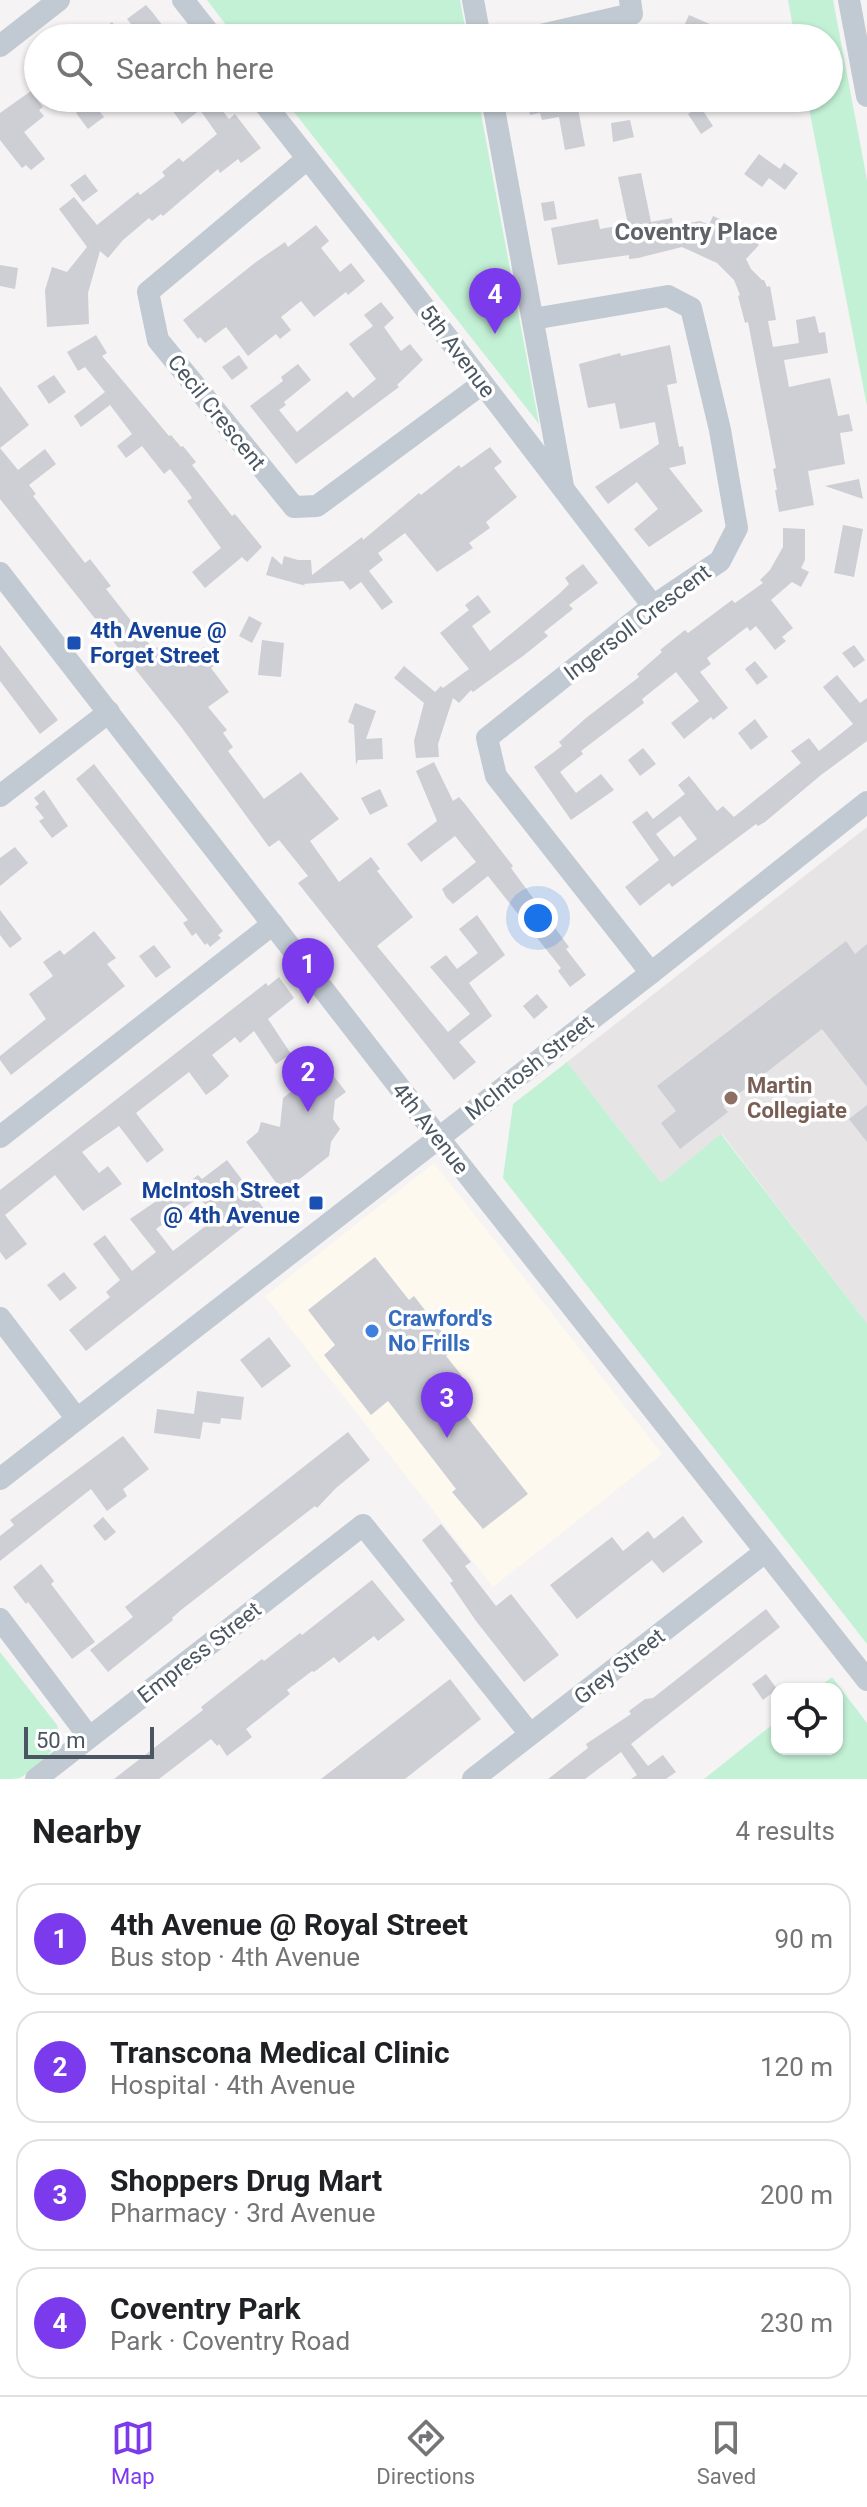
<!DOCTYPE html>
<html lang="en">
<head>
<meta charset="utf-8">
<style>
	:root { --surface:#fff; --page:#f2f2f2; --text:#202124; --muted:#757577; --line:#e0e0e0; --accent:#7c3aed }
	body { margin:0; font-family:Roboto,sans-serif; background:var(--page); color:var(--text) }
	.controls { position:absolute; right:24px; bottom:24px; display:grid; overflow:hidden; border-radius:16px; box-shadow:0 2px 6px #0004 }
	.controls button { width:72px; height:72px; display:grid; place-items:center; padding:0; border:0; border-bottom:2px solid var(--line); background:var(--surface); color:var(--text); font:40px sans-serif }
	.scale { position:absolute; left:24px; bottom:20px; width:130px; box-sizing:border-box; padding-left:8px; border:4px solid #4a5661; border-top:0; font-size:22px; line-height:28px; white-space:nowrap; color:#4a5661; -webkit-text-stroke:6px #fff; paint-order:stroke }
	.you { position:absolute; left:538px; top:918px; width:28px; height:28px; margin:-20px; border:6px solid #fff; border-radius:50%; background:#1a73e8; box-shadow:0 0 0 12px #1a73e833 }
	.badge { display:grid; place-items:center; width:52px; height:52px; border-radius:50%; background:var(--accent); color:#fff; font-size:26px; font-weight:700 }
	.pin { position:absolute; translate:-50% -66px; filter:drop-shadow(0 2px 4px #0008) }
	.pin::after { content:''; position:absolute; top:42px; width:28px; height:24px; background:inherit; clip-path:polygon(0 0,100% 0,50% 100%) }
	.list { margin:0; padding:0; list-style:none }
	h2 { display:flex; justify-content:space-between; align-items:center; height:104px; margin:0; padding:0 32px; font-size:34px }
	h2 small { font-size:26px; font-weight:400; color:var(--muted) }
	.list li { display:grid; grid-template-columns:52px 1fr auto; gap:24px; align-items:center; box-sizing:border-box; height:112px; margin:0 16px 16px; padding:0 16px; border:2px solid var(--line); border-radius:24px }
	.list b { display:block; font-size:30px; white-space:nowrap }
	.list p { margin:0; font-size:26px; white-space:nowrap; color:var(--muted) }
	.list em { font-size:26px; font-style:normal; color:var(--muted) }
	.icon { flex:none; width:44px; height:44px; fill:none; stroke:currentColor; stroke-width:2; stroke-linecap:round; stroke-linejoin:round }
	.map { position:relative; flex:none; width:867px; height:1779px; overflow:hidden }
	.search { position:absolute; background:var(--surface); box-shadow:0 2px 6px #0004; left:24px; right:24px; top:24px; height:88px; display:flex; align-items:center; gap:20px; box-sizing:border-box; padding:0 28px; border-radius:44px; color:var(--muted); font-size:30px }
	.sheet { height:616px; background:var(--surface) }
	nav { display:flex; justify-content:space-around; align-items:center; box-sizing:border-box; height:112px; border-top:2px solid var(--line); background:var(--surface); font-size:22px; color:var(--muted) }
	nav a { display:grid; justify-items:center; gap:4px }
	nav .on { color:var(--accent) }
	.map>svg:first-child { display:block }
</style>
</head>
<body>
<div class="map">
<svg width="867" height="1779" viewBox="0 0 867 1779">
	<rect width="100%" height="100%" fill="#f5f3f3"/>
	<polygon fill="#fdf9ef" points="434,1163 662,1454 493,1587 265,1296"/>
	<polygon fill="#e6e4e5" points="867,827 867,1323 722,1134 661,1183 567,1062"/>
	<g fill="#c3f1d5">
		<polygon points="207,0 460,0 467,38 236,38"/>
		<polygon points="788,0 833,0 867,180 867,406 807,98 829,98 829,38 795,38"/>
		<polygon points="283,98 478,98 539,424"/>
		<polygon points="567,1062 661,1183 721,1134 867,1323 867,1644 503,1178 513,1104"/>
		<path d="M 0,1652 L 57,1725 C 65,1746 36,1769 19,1778 C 14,1779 6,1779 0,1779 Z"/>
		<polygon points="832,1677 867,1723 867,1779 704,1779 777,1721 777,1749 837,1749 837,1689 817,1689"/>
	</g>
	<g fill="#cdcfd5" fill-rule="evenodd">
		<polygon points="146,5 153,13 172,38 142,38 127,19"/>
		<polygon points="689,15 742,38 688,38 680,35"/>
		<polygon points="112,22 125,38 93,38"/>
		<polygon points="38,86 38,101 43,107 39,110 44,116 24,132 45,159 31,170 26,165 22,168 0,140 0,113"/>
		<polygon points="182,98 216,98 214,100 229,119 235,114 261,148 241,163 238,159 220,173 218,169 163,216 161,214 152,221 149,218 123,240 108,258 100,251 88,293 89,324 47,327 45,290 52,267 67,272 87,247 59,209 74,197 97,225 138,192 140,195 165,176 162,172 179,158 183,162 217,134 200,110 182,124 170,107"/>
		<polygon points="527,98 576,98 585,146 565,150 559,117 542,120 540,113 530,115"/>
		<polygon points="91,101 104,117 88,129 76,113"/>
		<polygon points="700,106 713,126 701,134 688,114"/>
		<polygon points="630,120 634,137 613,142 611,123"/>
		<polygon points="759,154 780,169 784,163 798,173 785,190 769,178 762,187 744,174"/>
		<polygon points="641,173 651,222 672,218 673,226 700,221 709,225 713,216 742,229 759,245 746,259 751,269 762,280 764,280 767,287 770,286 776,320 768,321 773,347 799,343 796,320 815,316 819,333 825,332 828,353 784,360 789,387 830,378 838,416 849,414 853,431 840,433 845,464 808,471 814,505 779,512 775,490 777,490 773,469 776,468 748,322 745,323 738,296 740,295 734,280 717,263 682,247 638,258 629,259 629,255 558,265 551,228 598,219 600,229 628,224 618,177"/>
		<polygon points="85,174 98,191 83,202 70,185"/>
		<polygon points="554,201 557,219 544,221 541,203"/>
		<polygon points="316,225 329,241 321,248 340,272 351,263 365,281 348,295 346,292 314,317 301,301 281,317 291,330 280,339 276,334 248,356 226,327 205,343 200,337 198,339 183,320 256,262 285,242 288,247"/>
		<polygon points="0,265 18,268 15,289 0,286"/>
		<polygon points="381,302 394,318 384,327 401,351 410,344 423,360 397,385 399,387 296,464 250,406 283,381 281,377 298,364 311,380 284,402 286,405 279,410 297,432 347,391 353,398 376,379 349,344 373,326 364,315"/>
		<polygon points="96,335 107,353 102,356 169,436 171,435 181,447 183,446 196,462 192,465 232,516 235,514 262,547 247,562 242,557 205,588 192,572 221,548 187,501 192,498 188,492 170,469 164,474 142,446 126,458 117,446 132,434 110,405 81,427 74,416 105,392 85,367 78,371 67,352"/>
		<polygon points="670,345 677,383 667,385 679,447 683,446 686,464 669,468 703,511 649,547 634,529 658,509 637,482 608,504 595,487 659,444 655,422 620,429 615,403 588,408 579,364 620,353 621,356"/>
		<polygon points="239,355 248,368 232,380 222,367"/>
		<polygon points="54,375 66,392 49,404 37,386"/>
		<polygon points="0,386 29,425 0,448 18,470 45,449 56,464 29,485 36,494 33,496 85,563 90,559 111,586 106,589 154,650 158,647 171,664 188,651 193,656 204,647 217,663 211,668 229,692 208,707 227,730 223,733 233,747 228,751 264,799 301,772 339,819 310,841 339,882 371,857 380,869 377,871 413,917 377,946 448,1032 470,1014 430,967 446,955 457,969 478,953 459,929 477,915 505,955 469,983 492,1016 459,1042 476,1062 454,1080 298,883 308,876 279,840 269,847 182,728 0,499"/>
		<polygon points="490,447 502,462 494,468 517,497 486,522 490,528 469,543 473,548 437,572 405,533 378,553 383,560 369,571 393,602 382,610 361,582 350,590 343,581 303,584 306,586 266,575 272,556 282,565 284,556 298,560 311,560 312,575 362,537 363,540 419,493 421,495 459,465 461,468"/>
		<polygon points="859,479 863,499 825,486"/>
		<polygon points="843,525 863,529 854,577 834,573"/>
		<polygon points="783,528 805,529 805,560 801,568 809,572 801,587 792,582 771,600 793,628 782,637 786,641 775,650 756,626 750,631 747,627 707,658 711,664 700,672 728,708 713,720 711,717 684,739 671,723 699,701 676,672 642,699 644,703 581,751 583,754 560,772 576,793 601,774 614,790 571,820 534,767 562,746 559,742 586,718 639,677 637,674 662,652 660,650 685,630 688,633 732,600 735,603 763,583 760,580 770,570 783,547"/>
		<polygon points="583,564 598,583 569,605 573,609 544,632 548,636 523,656 473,692 471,690 459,703 453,698 438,744 439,757 416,758 414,741 424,703 394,678 404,666 435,692 441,686 443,688 469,669 440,633 469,610 465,605 478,595 491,612 472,626 490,651 559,594 569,584 565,578"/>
		<polygon points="249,616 262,623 252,643 239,636"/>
		<polygon points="262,640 284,643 281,677 258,675"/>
		<polygon points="0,645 58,720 40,734 0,681"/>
		<polygon points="854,645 865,660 854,668 842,653"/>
		<polygon points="755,661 768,677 757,685 745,669"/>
		<path d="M 837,675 L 860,703 L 867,698 L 867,741 L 821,775 L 765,822 L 758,826 L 756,824 L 672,887 L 669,883 L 640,906 L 625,887 L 659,860 L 632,822 L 647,811 L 653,819 L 685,794 L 678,785 L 689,776 L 717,811 L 723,806 L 734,817 L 801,763 L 791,751 L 809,738 L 819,751 L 853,724 L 823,687 ZM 680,816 L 697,839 L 674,857 L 656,834 Z"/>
		<polygon points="355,703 376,711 366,739 382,738 383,759 358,760 356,765 354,725 348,722"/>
		<polygon points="755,719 768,737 751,750 738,733"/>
		<polygon points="643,748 656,764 640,776 628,760"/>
		<polygon points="434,762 453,801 459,797 465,804 513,866 511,868 569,947 566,949 586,975 570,987 558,971 561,968 488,876 453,904 446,897 442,889 476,862 455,836 421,862 407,844 437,821 416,771"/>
		<polygon points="94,764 223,931 218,935 221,938 210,947 207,943 205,945 196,933 192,936 183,923 188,920 76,779"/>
		<polygon points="380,789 388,806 370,815 361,798"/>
		<polygon points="44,790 68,826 52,838 39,821 44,818 35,807 39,804 34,798"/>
		<polygon points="15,847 28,863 0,886 0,858"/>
		<polygon points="0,910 22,939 10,948 0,935"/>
		<polygon points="94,931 116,958 107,964 125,986 11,1075 0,1060 0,1056 46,1019 29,994 53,976 43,962 60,950 64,955"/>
		<polygon points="846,941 855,954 867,944 867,1087 822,1029 723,1106 728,1112 680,1149 661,1123 676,1111 657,1086"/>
		<polygon points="154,945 171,967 156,978 139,956"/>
		<polygon points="279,977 294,998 268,1019 291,1054 276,1064 254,1031 240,1043 235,1037 212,1055 229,1076 218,1086 206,1095 189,1072 136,1113 164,1150 147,1163 119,1126 82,1152 99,1173 108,1166 122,1184 83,1211 55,1175 5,1215 27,1244 6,1260 0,1252 0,1190 266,983 268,986"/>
		<polygon points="537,994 548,1007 534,1019 523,1006"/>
		<polygon points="325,1065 346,1092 335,1100 333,1119 340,1129 331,1142 329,1156 283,1192 246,1142 258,1132 261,1122 280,1127 283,1098"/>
		<polygon points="867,1105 867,1142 849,1119"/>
		<path d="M 227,1160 L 265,1210 L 86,1351 L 69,1330 L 110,1297 L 106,1292 L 120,1280 L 93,1244 L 105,1235 L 132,1271 L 156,1252 L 130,1219 L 171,1191 L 173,1195 L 198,1175 L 202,1179 ZM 199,1197 L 216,1218 L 173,1251 L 156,1229 Z"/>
		<polygon points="375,1257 409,1300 414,1296 455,1349 446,1356 462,1376 445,1389 528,1494 483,1529 452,1492 456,1489 388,1401 371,1415 324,1355 335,1345 308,1310"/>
		<polygon points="64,1272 77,1288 60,1301 47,1285"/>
		<polygon points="269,1337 291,1366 262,1388 240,1360"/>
		<polygon points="197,1391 244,1397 241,1420 221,1418 220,1424 203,1422 200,1439 154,1433 157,1409 194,1414"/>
		<polygon points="348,1432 370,1460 336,1488 317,1508 315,1506 181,1610 172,1618 173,1620 108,1672 90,1650 133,1617 125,1607"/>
		<polygon points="123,1436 149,1469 123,1489 127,1496 107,1511 91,1489 0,1561 0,1536 14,1525 10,1520"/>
		<polygon points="683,1516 703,1542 663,1573 652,1560 577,1619 550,1585 612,1537 623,1551 648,1531 654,1539"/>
		<polygon points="103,1517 116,1532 105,1541 93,1526"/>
		<polygon points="441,1524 471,1562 465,1566 496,1606 511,1594 559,1655 524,1682 476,1621 450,1583 453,1581 422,1540"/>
		<polygon points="41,1564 54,1581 51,1584 95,1642 72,1659 28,1602 26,1604 13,1587"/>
		<polygon points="372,1580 405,1620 378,1641 374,1636 339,1663 334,1657 314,1672 312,1671 287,1690 290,1694 246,1729 252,1737 227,1756 219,1744 217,1746 211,1739 159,1779 114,1779 203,1710 201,1707 262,1659 264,1661 300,1633 302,1635"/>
		<polygon points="766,1609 780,1627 631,1744 648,1766 663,1755 676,1772 666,1779 631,1779 637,1775 621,1752 585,1779 548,1779 588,1748 586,1744 631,1714 629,1711 645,1699 653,1698"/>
		<polygon points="766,1674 777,1689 763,1700 752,1684"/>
		<polygon points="450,1679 481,1719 405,1779 321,1779"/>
	</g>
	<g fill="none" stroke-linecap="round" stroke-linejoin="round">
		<g stroke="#c1cad2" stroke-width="22">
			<polyline points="183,0 213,38"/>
			<polyline points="473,0 480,38"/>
			<polyline points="849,0 867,96"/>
			<polyline points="528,38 632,14 630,0"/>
			<polyline points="0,46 59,0"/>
			<polyline points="260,98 398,273 653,606"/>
			<polyline points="492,98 563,486"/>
			<polyline points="307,159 148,292 158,340 294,507 317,506 482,384"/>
			<polyline points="533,319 668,296 691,308 720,430 737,528 720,561 653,606 487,738 496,776 651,973"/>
			<polyline points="0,573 438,1137 867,1680"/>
			<polyline points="0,796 109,712"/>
			<polyline points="0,1137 273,924"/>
			<polyline points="0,1318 77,1419"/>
			<polyline points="0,1479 651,973 867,802"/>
			<polyline points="0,1619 89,1737"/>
			<polyline points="36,1779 363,1525 530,1734"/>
			<polyline points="473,1779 765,1552"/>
		</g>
	</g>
	<g fill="#1a4fb4" stroke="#fff" stroke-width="3">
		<rect x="66" y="635" width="16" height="16" rx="4"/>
		<rect x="308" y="1195" width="16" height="16" rx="4"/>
	</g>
	<circle fill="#8d6e63" stroke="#fff" stroke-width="3" cx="731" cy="1098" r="8"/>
	<circle fill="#3f7fe0" stroke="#fff" stroke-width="3" cx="372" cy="1331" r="8"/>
	<g text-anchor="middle" stroke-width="7" stroke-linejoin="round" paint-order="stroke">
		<g font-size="22" fill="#4a5661" stroke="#fff">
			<text transform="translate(458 351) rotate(53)" y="8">5th Avenue</text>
			<text transform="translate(217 412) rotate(51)" y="8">Cecil Crescent</text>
			<text transform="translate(637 622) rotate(-37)" y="8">Ingersoll Crescent</text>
			<text transform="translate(529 1067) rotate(-38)" y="8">McIntosh Street</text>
			<text transform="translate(431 1128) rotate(52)" y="8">4th Avenue</text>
			<text transform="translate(199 1652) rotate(-38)" y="8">Empress Street</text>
			<text transform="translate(619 1666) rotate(-38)" y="8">Grey Street</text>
		</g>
		<g font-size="22" font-weight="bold" fill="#164399" stroke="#fff" text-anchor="start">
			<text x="90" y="638">4th Avenue @<tspan x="90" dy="25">Forget Street</tspan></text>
			<text x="300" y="1198" text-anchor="end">McIntosh Street<tspan x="300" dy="25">@ 4th Avenue</tspan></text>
		</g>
		<g font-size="22" font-weight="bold" fill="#785e54" stroke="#fff" text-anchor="start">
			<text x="747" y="1093">Martin<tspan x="747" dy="25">Collegiate</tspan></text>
		</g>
		<g font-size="22" font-weight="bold" fill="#366cbe" stroke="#fff" text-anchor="start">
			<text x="388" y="1326">Crawford's<tspan x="388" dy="25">No Frills</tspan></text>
		</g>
		<g font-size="24" font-weight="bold" fill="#5f6368" stroke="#fff">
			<text x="696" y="240">Coventry Place</text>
		</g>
	</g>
</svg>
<div class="controls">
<button><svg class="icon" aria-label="locate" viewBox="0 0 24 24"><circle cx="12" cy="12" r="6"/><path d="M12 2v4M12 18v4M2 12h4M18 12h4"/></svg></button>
</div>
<div class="scale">50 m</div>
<div class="you"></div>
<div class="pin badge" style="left:308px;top:1004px">1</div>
<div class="pin badge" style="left:308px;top:1112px">2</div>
<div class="pin badge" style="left:447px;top:1438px">3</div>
<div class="pin badge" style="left:495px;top:334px">4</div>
<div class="search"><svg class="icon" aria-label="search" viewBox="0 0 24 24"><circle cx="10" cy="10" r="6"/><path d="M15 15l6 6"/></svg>Search here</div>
</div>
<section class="sheet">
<h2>Nearby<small>4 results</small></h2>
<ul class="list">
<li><span class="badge">1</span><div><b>4th Avenue @ Royal Street</b><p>Bus stop · 4th Avenue</p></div><em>90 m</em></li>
<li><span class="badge">2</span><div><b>Transcona Medical Clinic</b><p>Hospital · 4th Avenue</p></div><em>120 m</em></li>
<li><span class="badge">3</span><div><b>Shoppers Drug Mart</b><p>Pharmacy · 3rd Avenue</p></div><em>200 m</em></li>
<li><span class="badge">4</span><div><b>Coventry Park</b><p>Park · Coventry Road</p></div><em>230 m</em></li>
</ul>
</section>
<nav>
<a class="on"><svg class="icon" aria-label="map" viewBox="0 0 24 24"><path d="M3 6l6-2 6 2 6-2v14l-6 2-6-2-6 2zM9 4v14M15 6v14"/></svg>Map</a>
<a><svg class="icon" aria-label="directions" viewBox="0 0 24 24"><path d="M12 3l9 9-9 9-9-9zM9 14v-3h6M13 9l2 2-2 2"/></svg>Directions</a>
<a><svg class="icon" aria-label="saved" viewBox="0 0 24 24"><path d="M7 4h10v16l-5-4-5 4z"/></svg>Saved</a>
</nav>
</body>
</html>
